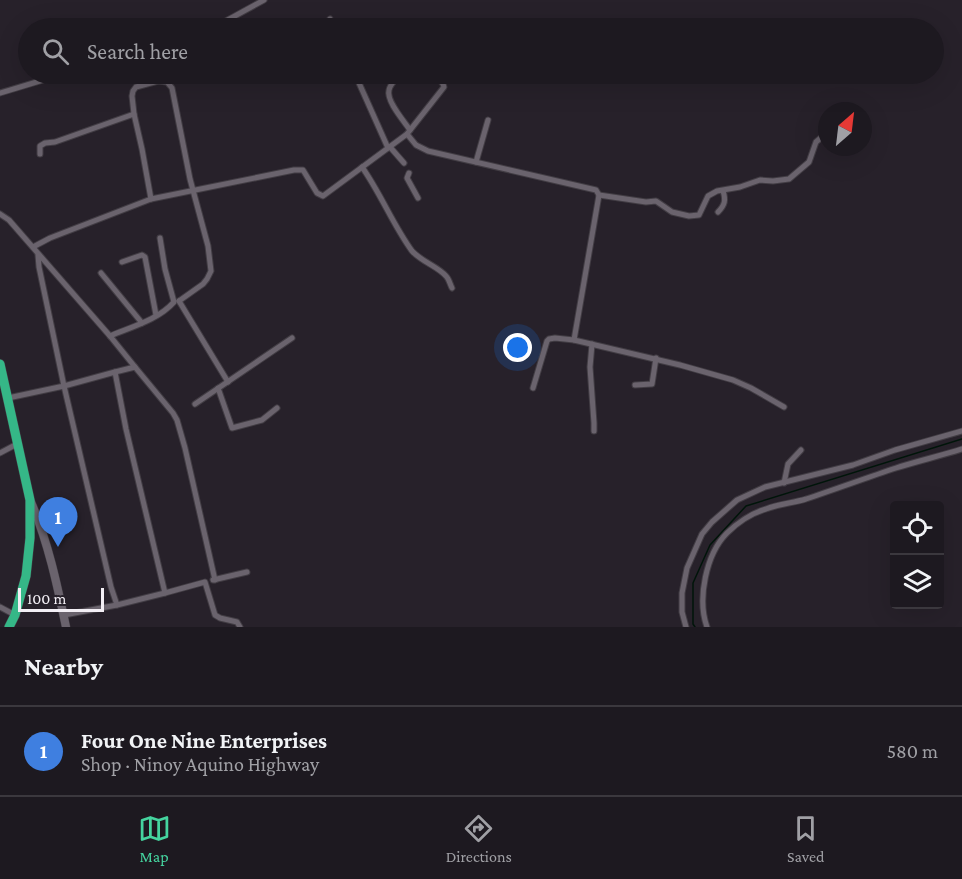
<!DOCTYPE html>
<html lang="en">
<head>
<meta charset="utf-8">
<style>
	:root { --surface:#1d1920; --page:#252229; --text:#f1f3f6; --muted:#a0a0a5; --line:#3b383e; --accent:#45d49f }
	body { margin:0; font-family:"Crimson Pro",serif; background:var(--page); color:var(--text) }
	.controls { position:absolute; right:18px; bottom:18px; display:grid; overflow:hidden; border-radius:6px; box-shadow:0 6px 24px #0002 }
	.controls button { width:54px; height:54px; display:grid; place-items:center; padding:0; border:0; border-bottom:2px solid var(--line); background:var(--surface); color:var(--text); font:30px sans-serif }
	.compass { position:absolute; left:818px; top:102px; width:54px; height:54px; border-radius:50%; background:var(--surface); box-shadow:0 6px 24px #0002; rotate:28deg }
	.scale { position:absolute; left:18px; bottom:15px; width:86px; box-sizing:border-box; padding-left:6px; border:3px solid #f3eff5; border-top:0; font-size:16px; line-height:21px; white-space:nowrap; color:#f3eff5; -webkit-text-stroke:4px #27212a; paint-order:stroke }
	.you { position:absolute; left:518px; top:348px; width:21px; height:21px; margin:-15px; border:4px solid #fff; border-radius:50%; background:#1a73e8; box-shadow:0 0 0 9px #1a73e833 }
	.badge { display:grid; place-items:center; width:39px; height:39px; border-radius:50%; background:var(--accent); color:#fff; font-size:20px; font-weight:700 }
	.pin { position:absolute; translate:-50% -50px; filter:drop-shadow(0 2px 3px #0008) }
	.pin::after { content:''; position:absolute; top:32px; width:21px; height:18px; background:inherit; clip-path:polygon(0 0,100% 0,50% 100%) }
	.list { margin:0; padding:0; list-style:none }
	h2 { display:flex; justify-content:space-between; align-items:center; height:78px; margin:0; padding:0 24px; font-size:26px }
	h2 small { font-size:20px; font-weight:400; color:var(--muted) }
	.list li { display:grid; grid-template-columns:39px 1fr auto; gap:18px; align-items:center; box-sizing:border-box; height:90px; padding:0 24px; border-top:2px solid var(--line) }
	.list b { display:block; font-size:22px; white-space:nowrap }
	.list p { margin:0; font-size:20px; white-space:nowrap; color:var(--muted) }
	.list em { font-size:20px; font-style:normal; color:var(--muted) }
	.icon { flex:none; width:33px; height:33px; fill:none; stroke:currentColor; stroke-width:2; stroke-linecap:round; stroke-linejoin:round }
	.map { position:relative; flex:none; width:962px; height:627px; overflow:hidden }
	.search { position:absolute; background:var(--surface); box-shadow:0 6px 24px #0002; left:18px; right:18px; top:18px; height:66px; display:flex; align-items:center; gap:15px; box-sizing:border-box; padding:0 21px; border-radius:33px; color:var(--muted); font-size:22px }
	.sheet { height:168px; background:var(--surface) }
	nav { display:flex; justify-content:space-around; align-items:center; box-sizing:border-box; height:84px; border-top:2px solid var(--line); background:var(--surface); font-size:16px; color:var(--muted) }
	nav a { display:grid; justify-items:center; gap:3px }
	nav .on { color:var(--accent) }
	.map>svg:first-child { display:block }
</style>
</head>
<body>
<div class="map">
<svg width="962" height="627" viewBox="0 0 962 627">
	<rect width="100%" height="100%" fill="#27212a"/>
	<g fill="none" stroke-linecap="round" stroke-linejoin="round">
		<polyline stroke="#00150a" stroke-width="1.5" points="695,627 693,624 693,583 710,545 746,506 962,439"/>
		<g stroke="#423d44" stroke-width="7">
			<g id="street">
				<polyline points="330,19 335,28"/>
				<polyline points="213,28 264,0"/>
				<polyline points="355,74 388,148"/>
				<path d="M 400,74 C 397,78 390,84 389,90 C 386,101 404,121 410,130"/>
				<polyline points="0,93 63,74"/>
				<polyline points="407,134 444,87 443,84 435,74"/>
				<polyline points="390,147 404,163"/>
				<polyline points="40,154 40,146 45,143 55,142 134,114"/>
				<polyline points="476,162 488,120"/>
				<path d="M 362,167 C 381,194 393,225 412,251 C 422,262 437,266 446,276 C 449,279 450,284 452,288"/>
				<polyline points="409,173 407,178 418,198"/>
				<polyline points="599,195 646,202 656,201 672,212 689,216 699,215 708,196 717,191 740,187 760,180 773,181 789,179 809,162 816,142 823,136"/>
				<polyline points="151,199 142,149 134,114 132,96 133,91 136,87 158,81 167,82 172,88 190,179 208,246 211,271 207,279 203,284 179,301"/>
				<path d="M 718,212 C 725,205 726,200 723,191"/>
				<polyline points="0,214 9,220 110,336 135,367 115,372"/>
				<polyline points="33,247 50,238 151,199 294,170 303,170 317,193 323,196 407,134 416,145 428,151 596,190 599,195 574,340"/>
				<polyline points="122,262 142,255 145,257 156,315"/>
				<polyline points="101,273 142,323"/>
				<polyline points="179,301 228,382"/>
				<path d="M 110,336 C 131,327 158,320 174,302 L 165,269 L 160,238"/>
				<polyline points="592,344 590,367 594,423 594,431"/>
				<polyline points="135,367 173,413 177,420 185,448 215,580"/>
				<polyline points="635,385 652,384 656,358"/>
				<polyline points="218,388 232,428 262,420 277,408"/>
				<polyline points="533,388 547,341 549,339 555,338 574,340 680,365 733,380 751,388 784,407"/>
				<polyline points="8,398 64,386 39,267 38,255"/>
				<polyline points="195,404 292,338"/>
				<polyline points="0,453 17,444"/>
				<polyline points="784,483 788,464 801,450"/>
				<polyline points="213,580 247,572"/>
				<polyline points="117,605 111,587 64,386 115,372 126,429 165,593 205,582 215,615 220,618 237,622 240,627"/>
				<polyline points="0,607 15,615"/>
				<polyline points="64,615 117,605 165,593"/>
				<polyline points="686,627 682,612 682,593 687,568 702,534 712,522 737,500 765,487 853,465 895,450 962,431"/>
				<path d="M 707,627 C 697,599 706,554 727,533 C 737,523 752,513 766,509 C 779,504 793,503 806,499 C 836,489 866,478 896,468 C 918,461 940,456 962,449"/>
			</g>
		</g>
		<g stroke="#423d44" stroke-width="9">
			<path id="secondary" d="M 31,502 C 48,542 57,584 66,627"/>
		</g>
		<g stroke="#423d44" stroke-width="10">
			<polyline id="highway" points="0,364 30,500 30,538 26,576 15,615 9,627"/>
		</g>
		<use href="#street" stroke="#6a636d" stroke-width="5"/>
		<use href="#secondary" stroke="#6a636d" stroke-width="8"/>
		<use href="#highway" stroke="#35b787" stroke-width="9"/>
	</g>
</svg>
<div class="controls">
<button><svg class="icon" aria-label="locate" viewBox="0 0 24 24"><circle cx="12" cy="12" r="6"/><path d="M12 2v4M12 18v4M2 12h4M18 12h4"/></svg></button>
<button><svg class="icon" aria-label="layers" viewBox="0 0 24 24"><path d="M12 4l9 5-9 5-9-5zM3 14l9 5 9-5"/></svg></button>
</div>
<svg class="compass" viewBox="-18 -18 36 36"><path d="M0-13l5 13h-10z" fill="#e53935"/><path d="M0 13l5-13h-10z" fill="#a0a0a5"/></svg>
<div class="scale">100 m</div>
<div class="you"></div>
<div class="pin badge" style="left:58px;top:547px;background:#3f7fe0">1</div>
<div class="search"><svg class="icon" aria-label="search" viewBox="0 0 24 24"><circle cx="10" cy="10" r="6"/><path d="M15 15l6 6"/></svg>Search here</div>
</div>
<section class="sheet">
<h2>Nearby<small></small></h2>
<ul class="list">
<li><span class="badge" style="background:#3f7fe0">1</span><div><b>Four One Nine Enterprises</b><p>Shop · Ninoy Aquino Highway</p></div><em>580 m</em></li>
</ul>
</section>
<nav>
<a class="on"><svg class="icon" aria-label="map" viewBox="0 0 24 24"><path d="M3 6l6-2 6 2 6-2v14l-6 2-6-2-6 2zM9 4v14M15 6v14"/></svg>Map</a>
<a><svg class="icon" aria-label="directions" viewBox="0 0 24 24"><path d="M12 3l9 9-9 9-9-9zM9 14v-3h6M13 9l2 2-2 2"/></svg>Directions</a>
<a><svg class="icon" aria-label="saved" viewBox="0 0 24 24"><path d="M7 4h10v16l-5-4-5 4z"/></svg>Saved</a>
</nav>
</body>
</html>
